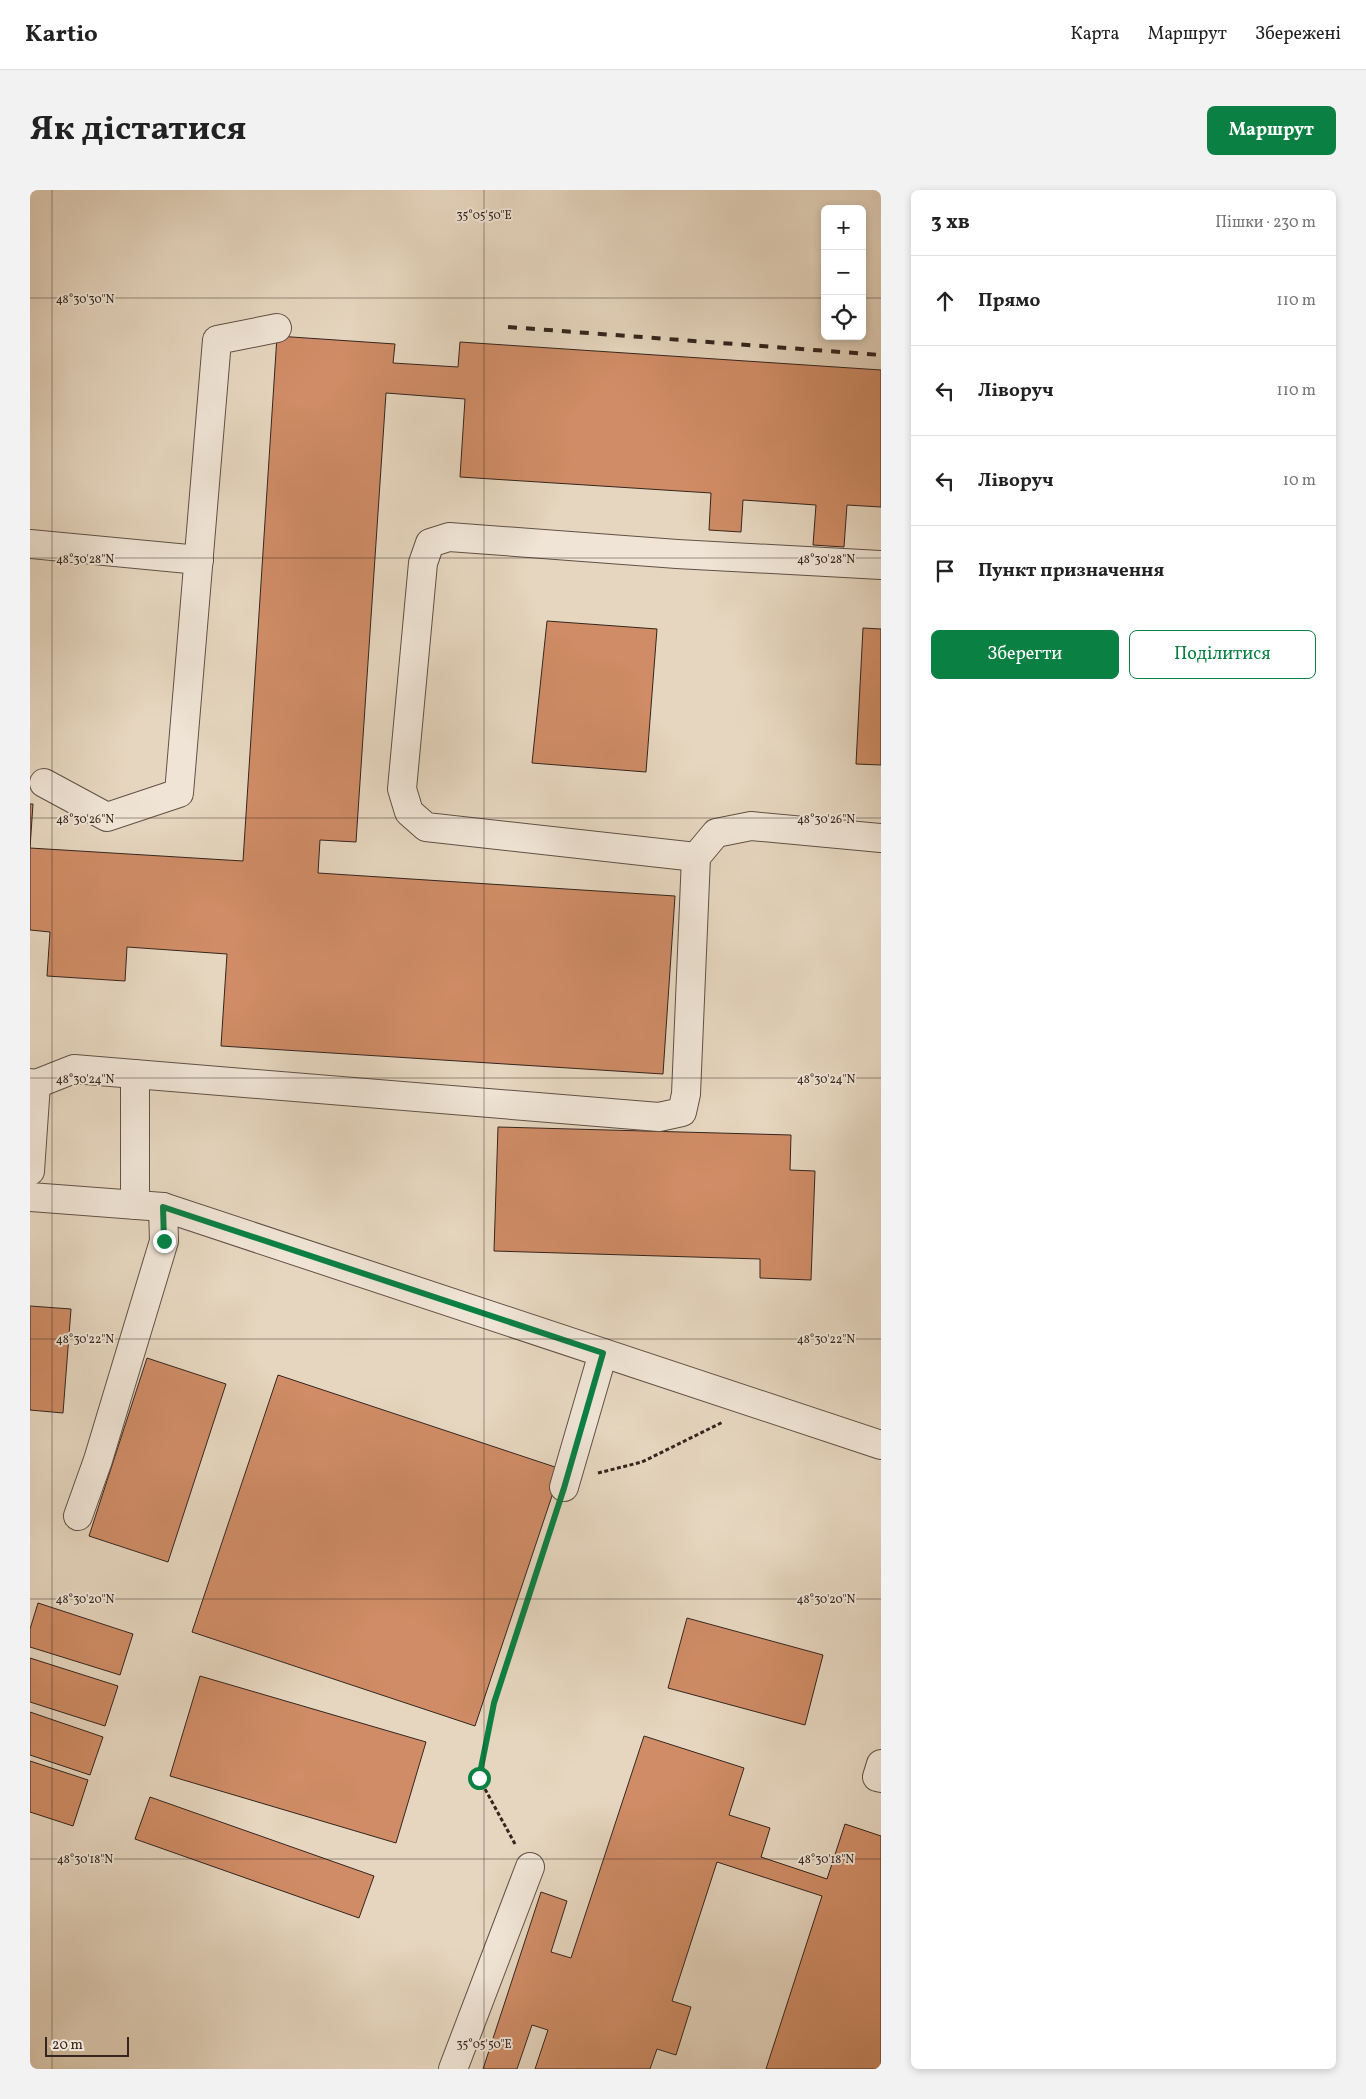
<!DOCTYPE html>
<html lang="uk">
<head>
<meta charset="utf-8">
<style>
	:root { --surface:#fff; --page:#f2f2f2; --text:#222; --muted:#767676; --line:#e0e0e0; --accent:#0b8043 }
	body { margin:0; font-family:Vollkorn,serif; background:var(--page); color:var(--text) }
	.controls { position:absolute; right:15px; top:15px; display:grid; overflow:hidden; border-radius:8px; box-shadow:0 2px 8px #0003 }
	.controls button { width:45px; height:45px; display:grid; place-items:center; padding:0; border:0; border-bottom:1px solid var(--line); background:var(--surface); color:var(--text); font:25px sans-serif }
	.scale { position:absolute; left:15px; bottom:12px; width:84px; box-sizing:border-box; padding-left:5px; border:2px solid #34251e; border-top:0; font-size:14px; line-height:18px; white-space:nowrap; color:#34251e; -webkit-text-stroke:4px #efe4d5; paint-order:stroke }
	.stop { position:absolute; width:15px; height:15px; margin:-11px; border:4px solid #0b8043; border-radius:50%; background:#fff }
	.stop.end { background:#0b8043; border-color:#fff; box-shadow:0 1px 5px #0008 }
	.list { margin:0; padding:0; list-style:none }
	h2 { display:flex; justify-content:space-between; align-items:center; height:65px; margin:0; padding:0 20px; font-size:21px }
	h2 small { font-size:16px; font-weight:400; color:var(--muted) }
	.list li { display:grid; grid-template-columns:32px 1fr auto; gap:15px; align-items:center; box-sizing:border-box; height:90px; padding:0 20px; border-top:1px solid var(--line) }
	.list b { display:block; font-size:19px; white-space:nowrap }
	.list em { font-size:16px; font-style:normal; color:var(--muted) }
	.actions { display:flex; gap:10px; padding:15px 20px }
	.actions a { flex:1; padding:11px 0; border:1px solid var(--accent); border-radius:8px; text-align:center; font-size:18px; color:var(--accent) }
	.actions .main { background:var(--accent); color:#fff }
	.icon { flex:none; width:28px; height:28px; fill:none; stroke:currentColor; stroke-width:2; stroke-linecap:round; stroke-linejoin:round }
	.map { position:relative; flex:none; width:851px; height:1879px; overflow:hidden; border-radius:8px }
	header { display:flex; align-items:center; gap:30px; box-sizing:border-box; height:70px; padding:0 25px; background:var(--surface); border-bottom:1px solid var(--line) }
	header strong { font-size:24px }
	nav { display:flex; gap:28px; margin-inline-start:auto; font-size:18px }
	.intro { display:flex; align-items:center; justify-content:space-between; box-sizing:border-box; height:120px; padding:0 30px }
	h1 { margin:0; font-size:35px }
	.button { padding:12px 22px; border-radius:8px; background:var(--accent); color:#fff; font-size:18px; font-weight:700 }
	main { display:flex; gap:30px; padding:0 30px }
	aside { flex:1; background:var(--surface); border-radius:8px; box-shadow:0 2px 8px #0003 }
	.map>svg:first-child { display:block }
</style>
</head>
<body>
<header>
<strong>Kartio</strong>
<nav><a>Карта</a><a>Маршрут</a><a>Збережені</a></nav>
</header>
<div class="intro"><h1>Як дістатися</h1><a class="button">Маршрут</a></div>
<main>
<div class="map">
<svg width="851" height="1879" viewBox="0 0 851 1879">
	<rect width="100%" height="100%" fill="#e6d6bf"/>
	<filter id="stains"><feTurbulence type="fractalNoise" baseFrequency=".004" numOctaves="4"/><feColorMatrix values="0 0 0 0 .2 0 0 0 0 .09 0 0 0 0 .02 0 0 0 .5 -.17"/></filter>
	<radialGradient id="worn" r=".72"><stop offset=".6" stop-color="#630" stop-opacity="0"/><stop offset="1" stop-color="#630" stop-opacity=".3"/></radialGradient>
	<g fill="#cf8c66" stroke="#34251e">
		<polygon points="247,146 365,154 363,173 428,177 430,152 851,180 851,317 817,315 814,357 783,355 786,315 713,310 711,342 679,340 681,303 430,287 435,209 356,203 326,652 290,650 288,683 645,706 633,884 191,856 197,764 97,757 95,791 17,786 20,742 0,740 0,614 3,614 0,658 213,671"/>
		<polygon points="517,431 627,439 616,582 502,573"/>
		<polygon points="833,438 851,439 851,575 826,574"/>
		<polygon points="468,937 761,945 760,980 785,981 781,1090 730,1088 730,1069 464,1061"/>
		<polygon points="0,1116 41,1119 33,1223 0,1220"/>
		<polygon points="117,1168 196,1194 138,1372 59,1346"/>
		<polygon points="248,1185 531,1279 445,1536 162,1442"/>
		<polygon points="8,1413 103,1444 90,1485 0,1457 0,1439"/>
		<polygon points="657,1428 793,1465 775,1535 638,1498"/>
		<polygon points="0,1468 88,1496 75,1536 0,1512"/>
		<polygon points="170,1486 396,1552 366,1653 140,1586"/>
		<polygon points="0,1522 73,1547 60,1585 0,1565"/>
		<polygon points="614,1546 714,1578 699,1625 740,1638 731,1667 797,1689 815,1634 851,1646 851,1879 736,1879 792,1706 687,1672 642,1811 661,1817 646,1865 627,1859 620,1879 505,1879 518,1840 502,1835 487,1879 453,1879 511,1702 537,1711 521,1762 541,1768"/>
		<polygon points="0,1571 58,1590 43,1636 0,1622"/>
		<polygon points="120,1607 344,1686 329,1728 105,1649"/>
	</g>
	<g fill="none" stroke-linecap="round" stroke-linejoin="round">
		<g stroke="#605146" stroke-width="30">
			<g id="minor">
				<polyline points="0,354 169,370"/>
				<polyline points="14,593 77,627 149,603 187,150 247,138"/>
				<polyline points="666,667 396,637 379,622 372,599 393,373 400,353 419,347 647,364 851,375"/>
				<polyline points="105,884 105,1015"/>
				<polyline points="0,893 6,894 0,981"/>
				<polyline points="6,894 44,879 629,927 652,922 656,904 666,667 686,643 721,636 851,648"/>
				<polyline points="0,1007 133,1017 851,1255"/>
				<polyline points="534,1297 573,1163"/>
				<polyline points="48,1326 68,1270 134,1051 133,1017"/>
				<polyline points="851,1574 847,1587 851,1588"/>
				<polyline points="423,1879 500,1677"/>
			</g>
		</g>
		<g stroke="#34251e" stroke-width="3" stroke-dasharray="4 2.5" stroke-linecap="butt">
			<polyline points="568,1283 612,1272 693,1232"/>
			<polyline points="485,1654 449,1588 464,1513 525,1323"/>
		</g>
		<use href="#minor" stroke="#efe4d5" stroke-width="28"/>
		<polyline stroke="#34251e" stroke-width="4" stroke-dasharray="9 9" stroke-linecap="butt" points="478,137 851,165"/>
	</g>
	<g fill="none" stroke-linecap="round" stroke-linejoin="round">
		<polyline stroke="#0b8043" stroke-width="6" points="134,1051 133,1017 573,1163 534,1298 464,1513 449,1588"/>
	</g>
	<path fill="none" stroke="#34251e" stroke-width="1" stroke-opacity="0.45" d="M 22,0 L 22,1879M 454,0 L 454,1879M 0,108 L 795,108M 832,108 L 851,108M 0,368 L 851,368M 0,628 L 851,628M 0,888 L 851,888M 0,1149 L 851,1149M 0,1409 L 851,1409M 0,1669 L 851,1669"/>
	<g font-size="12" text-anchor="middle" fill="#34251e" stroke="#efe4d5" stroke-width="4" stroke-linejoin="round" paint-order="stroke">
		<text x="454" y="29">35°05'50"E</text>
		<text x="55" y="113">48°30'30"N</text>
		<text x="55" y="373">48°30'28"N</text>
		<text x="796" y="373">48°30'28"N</text>
		<text x="55" y="633">48°30'26"N</text>
		<text x="796" y="633">48°30'26"N</text>
		<text x="55" y="893">48°30'24"N</text>
		<text x="796" y="893">48°30'24"N</text>
		<text x="55" y="1153">48°30'22"N</text>
		<text x="796" y="1153">48°30'22"N</text>
		<text x="55" y="1413">48°30'20"N</text>
		<text x="796" y="1413">48°30'20"N</text>
		<text x="55" y="1673">48°30'18"N</text>
		<text x="796" y="1673">48°30'18"N</text>
		<text x="454" y="1858">35°05'50"E</text>
	</g>
	<rect width="100%" height="100%" filter="url(#stains)"/>
	<rect width="100%" height="100%" fill="url(#worn)"/>
</svg>
<div class="controls">
<button>+</button>
<button>−</button>
<button><svg class="icon" aria-label="locate" viewBox="0 0 24 24"><circle cx="12" cy="12" r="6"/><path d="M12 2v4M12 18v4M2 12h4M18 12h4"/></svg></button>
</div>
<div class="scale">20 m</div>
<div class="stop" style="left:449px;top:1588px"></div>
<div class="stop end" style="left:134px;top:1051px"></div>
</div>
<aside>
<h2>3 хв<small>Пішки · 230 m</small></h2>
<ul class="list">
<li><svg class="icon" aria-label="ahead" viewBox="0 0 24 24"><path d="M12 20V5M6 11l6-6 6 6"/></svg><div><b>Прямо</b></div><em>110 m</em></li>
<li><svg class="icon" aria-label="left" viewBox="0 0 24 24"><path d="M17 20v-9H6M10 6l-5 5 5 5"/></svg><div><b>Ліворуч</b></div><em>110 m</em></li>
<li><svg class="icon" aria-label="left" viewBox="0 0 24 24"><path d="M17 20v-9H6M10 6l-5 5 5 5"/></svg><div><b>Ліворуч</b></div><em>10 m</em></li>
<li><svg class="icon" aria-label="arrive" viewBox="0 0 24 24"><path d="M6 21V4h12l-3 4 3 4H6"/></svg><div><b>Пункт призначення</b></div></li>
</ul>
<div class="actions"><a class="main">Зберегти</a><a>Поділитися</a></div>
</aside>
</main>
</body>
</html>
